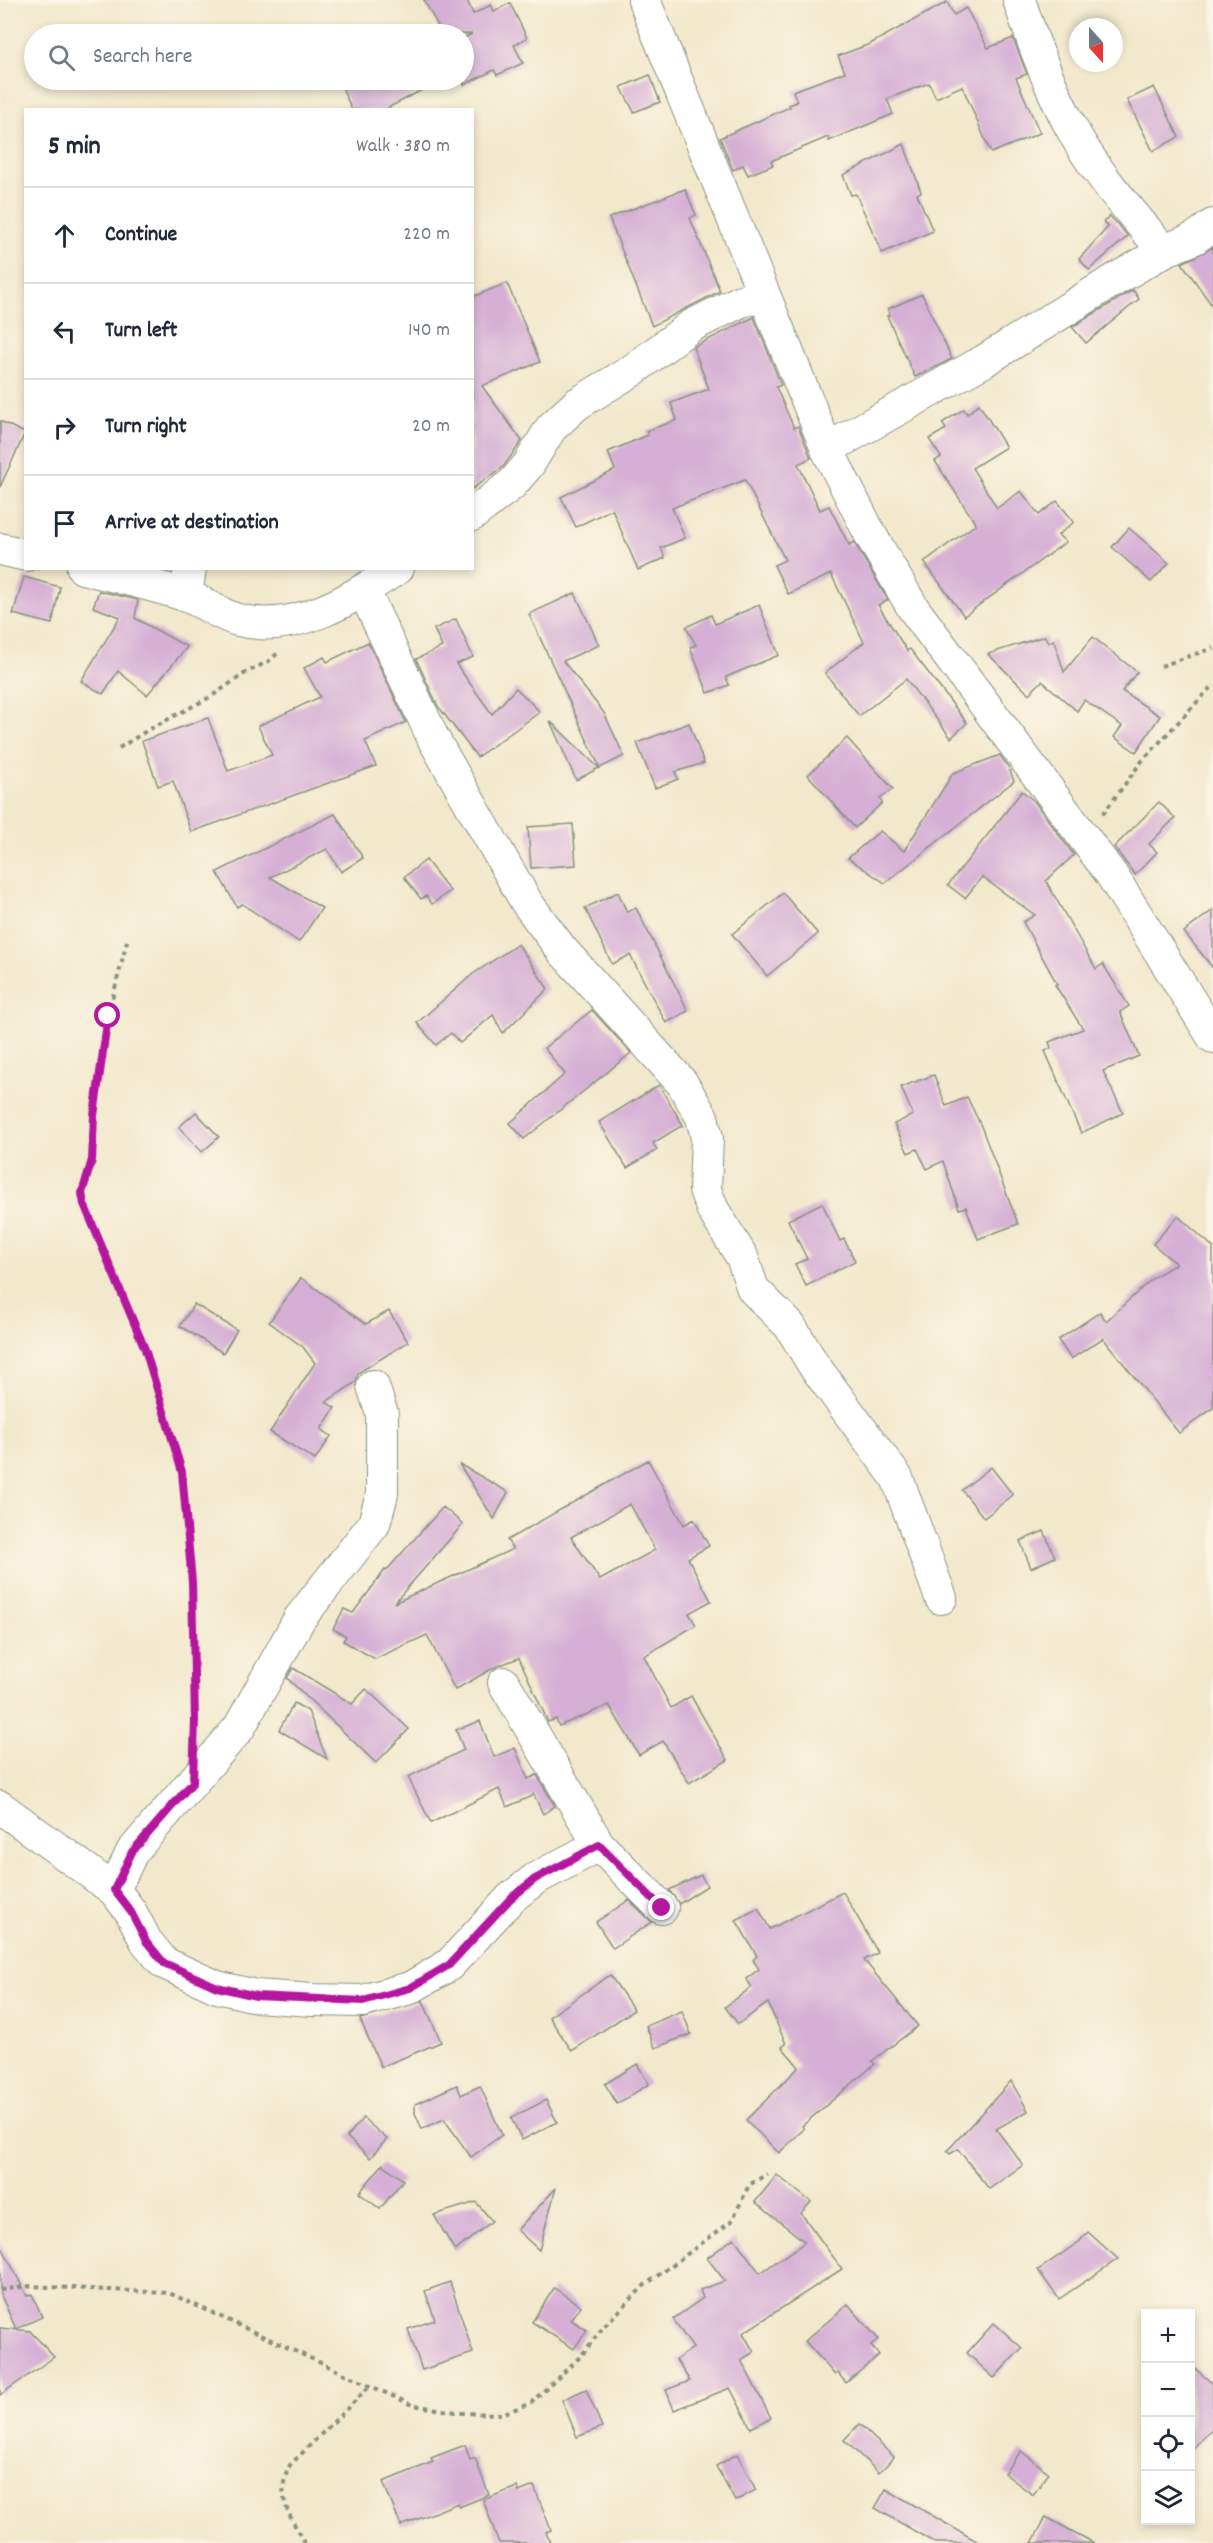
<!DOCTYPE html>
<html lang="en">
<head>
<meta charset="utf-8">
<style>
	:root { --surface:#fff; --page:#f6f6f7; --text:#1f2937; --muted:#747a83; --line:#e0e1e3 }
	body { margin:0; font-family:Dekko,sans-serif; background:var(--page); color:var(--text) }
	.controls { position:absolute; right:18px; bottom:18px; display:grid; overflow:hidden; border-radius:0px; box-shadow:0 3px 9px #0003 }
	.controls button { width:54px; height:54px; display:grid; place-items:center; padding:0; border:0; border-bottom:2px solid var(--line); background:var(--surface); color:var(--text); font:30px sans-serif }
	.compass { position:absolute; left:1069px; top:18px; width:54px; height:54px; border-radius:50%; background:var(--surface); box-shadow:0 3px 9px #0003; rotate:159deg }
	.stop { position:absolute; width:18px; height:18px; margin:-14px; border:4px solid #b5179e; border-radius:50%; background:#fff }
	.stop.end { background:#b5179e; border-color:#fff; box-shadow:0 2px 6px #0008 }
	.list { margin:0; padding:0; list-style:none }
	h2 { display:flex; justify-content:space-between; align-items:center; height:78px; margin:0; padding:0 24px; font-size:26px }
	h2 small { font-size:20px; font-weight:400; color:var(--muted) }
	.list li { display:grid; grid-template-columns:39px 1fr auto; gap:18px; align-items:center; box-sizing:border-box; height:96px; padding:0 24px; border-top:2px solid var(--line) }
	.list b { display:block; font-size:22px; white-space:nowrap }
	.list em { font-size:20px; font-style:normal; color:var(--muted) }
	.icon { flex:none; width:33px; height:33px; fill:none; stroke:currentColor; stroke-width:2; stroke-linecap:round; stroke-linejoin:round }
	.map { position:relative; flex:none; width:1213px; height:2543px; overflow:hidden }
	.search { position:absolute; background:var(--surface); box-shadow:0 3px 9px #0003; left:24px; top:24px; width:450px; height:66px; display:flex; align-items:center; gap:15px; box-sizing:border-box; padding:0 21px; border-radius:33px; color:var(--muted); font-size:22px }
	.panel { position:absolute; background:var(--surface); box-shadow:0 3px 9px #0003; left:24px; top:108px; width:450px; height:462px; border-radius:0px }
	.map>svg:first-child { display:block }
</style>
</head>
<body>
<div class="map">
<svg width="1213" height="2543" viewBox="0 0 1213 2543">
	<rect width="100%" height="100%" fill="#fcf5e5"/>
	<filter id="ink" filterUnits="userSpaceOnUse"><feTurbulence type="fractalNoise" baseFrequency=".0167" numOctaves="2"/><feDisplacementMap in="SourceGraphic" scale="12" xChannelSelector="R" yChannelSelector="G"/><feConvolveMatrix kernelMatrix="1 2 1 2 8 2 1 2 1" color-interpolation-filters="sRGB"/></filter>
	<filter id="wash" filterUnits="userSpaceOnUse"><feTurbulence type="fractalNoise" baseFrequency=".008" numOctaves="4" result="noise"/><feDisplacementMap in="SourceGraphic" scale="24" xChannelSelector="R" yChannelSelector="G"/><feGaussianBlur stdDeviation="1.35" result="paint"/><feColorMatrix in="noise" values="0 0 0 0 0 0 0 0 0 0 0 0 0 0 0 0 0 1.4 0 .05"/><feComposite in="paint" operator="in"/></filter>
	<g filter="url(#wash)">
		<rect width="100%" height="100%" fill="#f2e8cc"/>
		<g id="blocks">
			<g fill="#d5afd5" fill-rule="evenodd">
				<polygon points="424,0 467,0 473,14 491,5 494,11 510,3 527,38 514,45 523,63 497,75 494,70 464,85 464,38 472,34 431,34 440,30"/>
				<polygon points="947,2 954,15 966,8 988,48 1013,38 1027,74 1016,78 1040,133 991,153 962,86 936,98 929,83 887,99 893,114 829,141 828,137 771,161 773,165 748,175 743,165 733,170 720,138 790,107 789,105 797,102 793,91 845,72 838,56 870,44"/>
				<polygon points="650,75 660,102 634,112 621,87"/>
				<polygon points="368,80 441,80 384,110 352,110 343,90"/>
				<polygon points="1154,87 1179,137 1153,151 1127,100"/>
				<polygon points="904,144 921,192 917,194 933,231 882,253 856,194 851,195 843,175"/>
				<polygon points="685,189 696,215 690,218 720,291 652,326 609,218"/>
				<polygon points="1110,216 1128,236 1089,270 1079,259 1108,227 1103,222"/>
				<polygon points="1213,247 1213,307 1182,263"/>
				<polygon points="507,283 540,362 482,386 522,441 503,467 472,489 472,297"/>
				<polygon points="1133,290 1139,299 1086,343 1072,327"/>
				<polygon points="922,294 952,359 915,377 887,316 890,315 888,309"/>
				<polygon points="754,317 781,385 776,387 794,428 798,426 811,458 798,464 820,510 829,506 849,545 854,542 888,600 878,605 907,651 910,649 967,723 951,738 906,679 859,716 825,673 864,642 831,574 788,594 774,565 785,560 745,480 672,508 685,538 661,548 665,558 638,570 612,509 576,527 561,497 615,470 608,452 648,435 646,431 677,420 671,403 709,389 693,347"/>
				<polygon points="979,404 1006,447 972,468 997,508 1021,491 1039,515 1057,501 1074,522 1058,535 1066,542 964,616 924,562 976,524 935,461 941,457 929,439 946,429 942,423 964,409 967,414"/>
				<polygon points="0,421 25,433 0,487"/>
				<polygon points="1129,528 1169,563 1151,582 1112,547"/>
				<polygon points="24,577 60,587 52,624 13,614"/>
				<polygon points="99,591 138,600 135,618 187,647 147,695 118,671 103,694 81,681 120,617 93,607"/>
				<polygon points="575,593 599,645 563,661 604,713 624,756 600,768 529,614"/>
				<polygon points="759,605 779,655 726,677 729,685 708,693 690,647 696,645 686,627 711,615 715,624"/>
				<polygon points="456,619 473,657 456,664 492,714 516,688 540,712 477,757 438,706 416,659 442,647 434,629"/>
				<polygon points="1045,636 1048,643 1054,640 1064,672 1093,637 1137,672 1122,691 1160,716 1136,752 1114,737 1122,726 1084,700 1077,711 1042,681 1029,694 988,654"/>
				<polygon points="368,642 406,722 365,741 376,766 191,832 173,781 158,786 142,741 208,718 228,771 272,755 258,726 320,697 304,668 324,657 327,662"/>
				<polygon points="550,721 599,768 576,780"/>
				<polygon points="689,723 704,763 675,772 678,779 655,788 637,743"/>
				<polygon points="847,738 893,789 880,799 882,803 855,828 808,775"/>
				<polygon points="1000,755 1009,768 1014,781 885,883 848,858 880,831 904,851 953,773"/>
				<polygon points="1022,791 1034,801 1074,855 1046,881 1096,969 1103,964 1129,1006 1120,1012 1139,1056 1103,1071 1123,1113 1081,1133 1045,1051 1051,1048 1049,1042 1083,1029 1055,985 1057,984 1023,922 1035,915 982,877 965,898 948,885"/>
				<polygon points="1159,802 1175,818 1149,844 1157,852 1135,875 1114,847"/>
				<polygon points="335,814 363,858 341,872 327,849 270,877 322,908 299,942 242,904 237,907 217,872"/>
				<polygon points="573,824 576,865 531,868 528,827"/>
				<polygon points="426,860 450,891 432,904 426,896 421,899 404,877"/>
				<polygon points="618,892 627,912 636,908 688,1011 666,1023 630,955 612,964 585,908"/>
				<polygon points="783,893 818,934 767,976 732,934"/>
				<polygon points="1213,910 1213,968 1184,932"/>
				<polygon points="518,944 548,989 503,1033 493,1015 460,1043 451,1033 436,1045 417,1023 473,974"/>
				<polygon points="592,1010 631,1053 524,1139 510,1123 565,1074 544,1048"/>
				<polygon points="934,1075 946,1106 967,1097 981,1126 1018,1224 978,1239 966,1207 959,1209 943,1161 927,1169 917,1149 908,1153 894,1124 913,1115 901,1087"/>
				<polygon points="659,1085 683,1125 653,1143 657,1150 627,1168 599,1122"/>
				<polygon points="196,1112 219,1137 202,1152 179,1127"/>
				<polygon points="822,1203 840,1241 844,1239 855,1261 806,1286 795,1264 807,1259 788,1220"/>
				<polygon points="1178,1216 1213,1247 1213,1408 1179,1433 1103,1338 1071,1359 1058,1340 1100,1312 1106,1321 1154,1277 1176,1264 1153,1244"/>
				<polygon points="301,1278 366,1324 389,1311 408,1342 358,1373 356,1382 326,1402 335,1408 321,1429 331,1436 315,1460 270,1432 315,1363 303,1347 269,1322"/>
				<polygon points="194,1304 237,1330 223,1353 180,1326"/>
				<path d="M 648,1460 L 684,1525 L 694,1519 L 709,1546 L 688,1558 L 711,1601 L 689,1613 L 696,1625 L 644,1656 L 671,1708 L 691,1696 L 728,1760 L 689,1783 L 663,1741 L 639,1755 L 609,1705 L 559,1726 L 556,1719 L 548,1722 L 519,1658 L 495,1667 L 455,1690 L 427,1635 L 375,1659 L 343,1641 L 346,1636 L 333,1629 L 344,1609 L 353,1613 L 385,1570 L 386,1571 L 443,1507 L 463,1524 L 394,1603 L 513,1549 L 507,1540 ZM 630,1504 L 655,1550 L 600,1580 L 571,1537 Z"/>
				<polygon points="459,1464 508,1492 494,1519"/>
				<polygon points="991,1467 1013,1495 984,1518 962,1490"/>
				<polygon points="1044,1531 1055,1557 1031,1568 1020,1541"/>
				<polygon points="293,1668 352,1704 366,1689 409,1729 376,1763 287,1678"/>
				<polygon points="294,1703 308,1711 327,1759 279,1730"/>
				<polygon points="480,1721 494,1757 515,1748 528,1779 537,1775 555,1806 543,1814 533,1793 534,1795 507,1807 499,1789 431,1823 408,1777 464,1750 456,1730"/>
				<polygon points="701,1875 707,1886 679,1904 669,1890"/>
				<polygon points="843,1892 878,1953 864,1960 918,2026 872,2061 875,2064 802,2126 804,2129 779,2153 746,2120 799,2067 782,2047 786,2044 768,2003 738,2024 725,2007 752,1987 746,1979 759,1969 753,1960 757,1956 736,1920 758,1908 770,1929"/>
				<polygon points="629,1900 652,1922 613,1948 596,1922"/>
				<polygon points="610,1975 634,2010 572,2051 549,2017"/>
				<polygon points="423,2001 441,2042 381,2067 360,2019"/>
				<polygon points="682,2011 691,2034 655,2048 646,2026"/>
				<polygon points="637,2064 649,2084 617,2104 605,2084"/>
				<polygon points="1011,2081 1028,2111 996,2129 1023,2165 989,2189 958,2149 950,2154 947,2151"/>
				<polygon points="457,2085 461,2095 480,2086 502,2135 471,2157 444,2119 422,2129 415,2113 415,2104"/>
				<polygon points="546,2100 557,2122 522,2140 511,2118"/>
				<polygon points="363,2118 387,2139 370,2158 347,2137"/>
				<polygon points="383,2164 403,2180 380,2209 359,2193"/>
				<polygon points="777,2175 811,2202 801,2213 842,2269 743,2333 754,2352 741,2360 771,2418 751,2428 730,2388 674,2410 666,2390 690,2381 676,2360 693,2348 673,2319 703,2298 700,2290 725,2281 707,2258 734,2238 760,2273 805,2242 755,2202"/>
				<polygon points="556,2188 539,2250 517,2230"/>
				<polygon points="476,2202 492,2221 455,2251 434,2215"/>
				<polygon points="1088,2232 1118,2259 1059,2299 1038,2270 1079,2242"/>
				<polygon points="0,2243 27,2296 32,2294 42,2317 16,2329 0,2293"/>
				<polygon points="450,2282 473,2353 422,2370 408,2329 435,2320 425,2291"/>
				<polygon points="554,2288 581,2306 571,2320 587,2330 574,2349 532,2322"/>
				<polygon points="848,2304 878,2339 871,2346 879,2355 846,2383 838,2373 835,2375 805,2341"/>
				<polygon points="994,2323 1022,2348 994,2378 967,2353"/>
				<polygon points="0,2328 30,2331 54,2357 0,2395"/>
				<polygon points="1191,2365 1213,2384 1213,2428 1191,2450"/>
				<polygon points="586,2389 602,2427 577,2437 562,2400"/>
				<polygon points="859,2424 894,2457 879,2473 844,2440"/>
				<polygon points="465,2445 470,2460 475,2458 489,2495 459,2507 458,2503 401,2526 383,2482 433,2462 431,2458"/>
				<polygon points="1021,2451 1049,2473 1033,2495 1004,2473"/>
				<polygon points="737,2454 756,2490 735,2501 716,2466"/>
				<polygon points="534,2486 551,2530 546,2532 550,2543 499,2543 483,2500 517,2487 519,2492"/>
				<polygon points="886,2489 980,2543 935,2543 875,2508"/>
				<polygon points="1046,2517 1094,2543 1032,2543"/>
			</g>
		</g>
	</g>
	<g filter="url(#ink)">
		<use href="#blocks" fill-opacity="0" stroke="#889280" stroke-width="1.5"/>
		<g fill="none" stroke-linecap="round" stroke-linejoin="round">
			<g stroke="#889280" stroke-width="34">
				<g id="minor">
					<polyline points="644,0 827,449 869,532 913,608 1111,874 1213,1037"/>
					<path d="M 1019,0 C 1034,45 1050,89 1073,131 C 1097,175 1132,213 1164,251"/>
					<polyline points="827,449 984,361 1106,285 1164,251 1195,238 1213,225"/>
					<polyline points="472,515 512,484 529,464 551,428 577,404 633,370 691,326 741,301 764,296"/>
					<polyline points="0,549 26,555"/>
					<path d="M 83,568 C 117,577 151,584 184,595 C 203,601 219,615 238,620 C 297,635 352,598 398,568"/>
					<polyline points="364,591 434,740 527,903 562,950 682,1083 702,1117 707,1138 705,1190 713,1210 742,1257 753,1289 790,1326 813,1364 897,1478 941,1598"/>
					<polyline points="186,595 190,568"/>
					<polyline points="504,1683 599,1845 662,1908"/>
					<polyline points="0,1807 114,1890 131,1912 146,1941 164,1963 217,1987 256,1996 312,2000 363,2001 410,1988 449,1965 511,1898 535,1879 599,1845"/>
					<polyline points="114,1890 132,1852 239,1728 300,1618 374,1524 382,1494 382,1414 373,1386"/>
				</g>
			</g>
			<g stroke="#889280" stroke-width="4" stroke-dasharray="4.5 4.5" stroke-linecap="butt">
				<polyline points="1161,666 1213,648"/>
				<polyline points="119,748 148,730 212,696 244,674 269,661 279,652"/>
				<polyline points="1103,814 1142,761 1213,685"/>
				<polyline points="127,941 108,1016 95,1115 92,1160 82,1193 84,1204 145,1349 182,1472 192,1582 194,1733"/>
				<polyline points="0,2290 31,2286 169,2293 412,2405 462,2413 502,2414 531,2403 581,2356 604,2326 645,2285 732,2221 749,2185 767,2174"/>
				<path d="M 304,2543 C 290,2514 274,2497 290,2465 L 370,2386"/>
			</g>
			<use href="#minor" stroke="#fff" stroke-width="32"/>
		</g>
	</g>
	<g fill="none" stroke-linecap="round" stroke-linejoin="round" filter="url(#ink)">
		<polyline stroke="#b5179e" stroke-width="8" points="108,1016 94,1115 92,1160 82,1193 84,1204 145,1349 182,1472 192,1582 195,1720 193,1782 132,1852 114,1890 131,1912 146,1941 164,1963 217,1987 256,1996 363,2001 410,1988 449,1965 511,1898 535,1879 599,1845 662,1908"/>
	</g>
</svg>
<div class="controls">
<button>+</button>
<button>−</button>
<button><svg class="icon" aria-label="locate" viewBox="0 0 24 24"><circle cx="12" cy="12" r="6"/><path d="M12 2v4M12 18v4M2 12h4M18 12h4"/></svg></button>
<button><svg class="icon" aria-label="layers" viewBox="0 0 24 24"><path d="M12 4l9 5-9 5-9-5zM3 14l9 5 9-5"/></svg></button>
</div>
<svg class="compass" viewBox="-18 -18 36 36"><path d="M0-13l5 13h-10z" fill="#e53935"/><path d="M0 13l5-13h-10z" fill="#747a83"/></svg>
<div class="stop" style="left:108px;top:1016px"></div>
<div class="stop end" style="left:662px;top:1908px"></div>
<div class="search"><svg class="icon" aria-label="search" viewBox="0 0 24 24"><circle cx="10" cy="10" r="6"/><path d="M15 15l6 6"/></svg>Search here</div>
<section class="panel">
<h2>5 min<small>Walk · 380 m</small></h2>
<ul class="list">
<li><svg class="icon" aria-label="ahead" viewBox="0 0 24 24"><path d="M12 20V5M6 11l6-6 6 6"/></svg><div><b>Continue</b></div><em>220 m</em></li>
<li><svg class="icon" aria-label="left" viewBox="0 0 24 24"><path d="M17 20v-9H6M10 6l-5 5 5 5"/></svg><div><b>Turn left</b></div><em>140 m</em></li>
<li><svg class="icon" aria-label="right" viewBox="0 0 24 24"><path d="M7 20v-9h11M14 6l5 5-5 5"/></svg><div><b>Turn right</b></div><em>20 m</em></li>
<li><svg class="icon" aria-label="arrive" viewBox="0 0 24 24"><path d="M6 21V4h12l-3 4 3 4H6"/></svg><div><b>Arrive at destination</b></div></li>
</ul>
</section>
</div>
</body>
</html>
